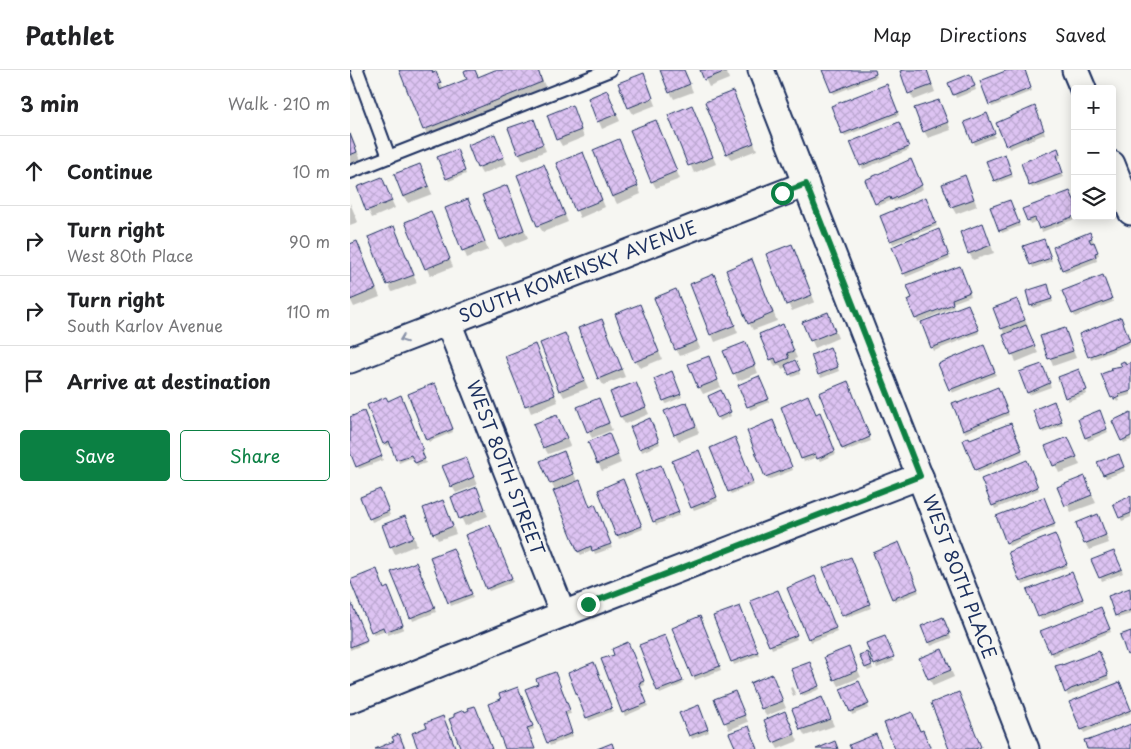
<!DOCTYPE html>
<html lang="en">
<head>
<meta charset="utf-8">
<style>
	:root { --surface:#fff; --page:#f2f2f2; --text:#202124; --muted:#757577; --line:#e0e0e0; --accent:#0b8043 }
	body { margin:0; font-family:"Playpen Sans",sans-serif; background:var(--page); color:var(--text) }
	.controls { position:absolute; right:15px; top:15px; display:grid; overflow:hidden; border-radius:5px; box-shadow:0 2px 12px #0003 }
	.controls button { width:45px; height:45px; display:grid; place-items:center; padding:0; border:0; border-bottom:1px solid var(--line); background:var(--surface); color:var(--text); font:25px sans-serif }
	.stop { position:absolute; width:15px; height:15px; margin:-11px; border:4px solid #0b8043; border-radius:50%; background:#fff }
	.stop.end { background:#0b8043; border-color:#fff; box-shadow:0 1px 5px #0008 }
	.list { margin:0; padding:0; list-style:none }
	h2 { display:flex; justify-content:space-between; align-items:center; height:65px; margin:0; padding:0 20px; font-size:21px }
	h2 small { font-size:16px; font-weight:400; color:var(--muted) }
	.list li { display:grid; grid-template-columns:32px 1fr auto; gap:15px; align-items:center; box-sizing:border-box; height:70px; padding:0 20px; border-top:1px solid var(--line) }
	.list b { display:block; font-size:19px; white-space:nowrap }
	.list p { margin:0; font-size:16px; white-space:nowrap; color:var(--muted) }
	.list em { font-size:16px; font-style:normal; color:var(--muted) }
	.actions { display:flex; gap:10px; padding:15px 20px }
	.actions a { flex:1; padding:11px 0; border:1px solid var(--accent); border-radius:5px; text-align:center; font-size:18px; color:var(--accent) }
	.actions .main { background:var(--accent); color:#fff }
	.icon { flex:none; width:28px; height:28px; fill:none; stroke:currentColor; stroke-width:2; stroke-linecap:round; stroke-linejoin:round }
	.map { position:relative; flex:none; width:781px; height:679px; overflow:hidden }
	header { display:flex; align-items:center; gap:30px; box-sizing:border-box; height:70px; padding:0 25px; background:var(--surface); border-bottom:1px solid var(--line) }
	header strong { font-size:24px }
	nav { display:flex; gap:28px; margin-inline-start:auto; font-size:18px }
	main { display:flex }
	aside { flex:1; background:var(--surface) }
	.map>svg:first-child { display:block }
</style>
</head>
<body>
<header>
<strong>Pathlet</strong>
<nav><a>Map</a><a>Directions</a><a>Saved</a></nav>
</header>
<main>
<aside>
<h2>3 min<small>Walk · 210 m</small></h2>
<ul class="list">
<li><svg class="icon" aria-label="ahead" viewBox="0 0 24 24"><path d="M12 20V5M6 11l6-6 6 6"/></svg><div><b>Continue</b></div><em>10 m</em></li>
<li><svg class="icon" aria-label="right" viewBox="0 0 24 24"><path d="M7 20v-9h11M14 6l5 5-5 5"/></svg><div><b>Turn right</b><p>West 80th Place</p></div><em>90 m</em></li>
<li><svg class="icon" aria-label="right" viewBox="0 0 24 24"><path d="M7 20v-9h11M14 6l5 5-5 5"/></svg><div><b>Turn right</b><p>South Karlov Avenue</p></div><em>110 m</em></li>
<li><svg class="icon" aria-label="arrive" viewBox="0 0 24 24"><path d="M6 21V4h12l-3 4 3 4H6"/></svg><div><b>Arrive at destination</b></div></li>
</ul>
<div class="actions"><a class="main">Save</a><a>Share</a></div>
</aside>
<div class="map">
<svg width="781" height="679" viewBox="0 0 781 679">
	<defs>
		<pattern id="building-cross-hatch" width="8" height="8" patternUnits="userSpaceOnUse" patternTransform="scale(1.25)"><rect width="8" height="8" fill="#ddc3f2"/><path d="M0 0l8 8M0 8l8-8" fill="none" stroke="#bda8d2"/></pattern>
	</defs>
	<rect width="100%" height="100%" fill="#f6f6f2"/>
	<filter id="ink" filterUnits="userSpaceOnUse"><feTurbulence type="fractalNoise" baseFrequency=".02" numOctaves="2"/><feDisplacementMap in="SourceGraphic" scale="10" xChannelSelector="R" yChannelSelector="G"/><feConvolveMatrix kernelMatrix="1 2 1 2 8 2 1 2 1" color-interpolation-filters="sRGB"/></filter>
	<g filter="url(#ink)">
		<g fill="#0003">
			<polygon points="51,0 83,0 94,20 118,10 119,0 124,0 129,8 148,0 188,0 198,23 80,70 74,59"/>
			<polygon points="314,0 334,0 343,22 324,29 320,22"/>
			<polygon points="351,0 376,0 379,9 359,17"/>
			<polygon points="474,0 524,0 527,7 484,24"/>
			<polygon points="556,0 577,0 585,22 564,30 560,23"/>
			<polygon points="661,0 673,0 682,21 642,37 641,34"/>
			<polygon points="622,8 626,20 606,28 600,13"/>
			<polygon points="297,12 306,35 283,44 279,37"/>
			<polygon points="538,18 549,45 495,66 493,63"/>
			<polygon points="256,21 270,51 252,59 239,28"/>
			<polygon points="383,22 407,80 381,90 377,83"/>
			<polygon points="589,31 601,60 578,68 574,61"/>
			<polygon points="342,37 366,94 344,103 320,46"/>
			<polygon points="686,41 695,64 659,79 648,53"/>
			<polygon points="225,44 234,67 212,76 208,69"/>
			<polygon points="638,47 645,67 625,75 616,53"/>
			<polygon points="183,50 196,81 173,90 169,83"/>
			<polygon points="306,52 330,109 306,118 302,111"/>
			<polygon points="550,57 559,80 513,99 502,72"/>
			<polygon points="0,62 12,93 0,98"/>
			<polygon points="144,65 157,94 132,104 128,97"/>
			<polygon points="269,71 291,124 267,134 263,126"/>
			<polygon points="707,80 711,87 707,89 714,107 682,118 680,115"/>
			<polygon points="108,84 116,104 99,111 97,108"/>
			<polygon points="656,89 663,107 647,113 645,110"/>
			<polygon points="236,91 255,137 230,148 207,94"/>
			<polygon points="562,94 573,119 544,132 543,130 528,136 526,133"/>
			<polygon points="73,102 82,124 58,133 54,126"/>
			<polygon points="197,103 218,152 193,162 188,155"/>
			<polygon points="615,107 627,136 606,144 602,137"/>
			<polygon points="31,108 45,138 22,148 8,117"/>
			<polygon points="156,116 178,168 155,177 151,170"/>
			<polygon points="578,132 587,156 543,174 532,147"/>
			<polygon points="0,133 8,152 0,155"/>
			<polygon points="661,134 670,156 652,163 650,160"/>
			<polygon points="725,134 725,146 730,147 692,162 687,151 680,154 674,140"/>
			<polygon points="121,138 138,180 117,188 97,139"/>
			<polygon points="81,143 103,197 80,206 57,152"/>
			<polygon points="633,154 644,183 623,190 619,183"/>
			<polygon points="740,163 749,185 746,186 747,191 715,203 704,178"/>
			<polygon points="590,164 600,189 556,207 554,203 564,170"/>
			<polygon points="47,165 67,213 42,222 19,168"/>
			<polygon points="694,170 702,191 683,198 675,177"/>
			<polygon points="7,172 30,227 4,237 0,229 0,175"/>
			<polygon points="441,175 465,232 442,241 438,234"/>
			<polygon points="405,198 427,251 403,260 399,253"/>
			<polygon points="611,200 621,226 602,233 604,237 568,252 566,248"/>
			<polygon points="364,206 388,263 365,272 341,214"/>
			<polygon points="755,210 763,232 725,247 714,222"/>
			<polygon points="699,218 703,232 683,238 681,235"/>
			<polygon points="325,221 350,278 330,286 326,279"/>
			<polygon points="290,236 312,289 290,298 286,291"/>
			<polygon points="670,237 678,257 676,258 688,283 666,292 644,239"/>
			<polygon points="620,238 629,263 584,281 572,253"/>
			<polygon points="478,243 488,268 465,278 454,253"/>
			<polygon points="772,252 780,274 741,290 731,264"/>
			<polygon points="255,257 275,307 253,315 249,308"/>
			<polygon points="715,260 726,288 703,296 692,267"/>
			<polygon points="436,263 447,288 440,291 441,293 447,295 450,304 442,307 437,297 432,299 430,295 425,297 411,264"/>
			<polygon points="215,265 238,318 214,327 210,320"/>
			<polygon points="399,280 408,303 388,311 375,281"/>
			<polygon points="635,280 646,305 602,323 590,294"/>
			<polygon points="482,282 489,301 471,308 462,286"/>
			<polygon points="188,283 208,332 181,343 157,286"/>
			<polygon points="358,288 371,317 353,324 349,317"/>
			<polygon points="781,294 781,325 769,328 770,331 767,332 766,330 764,330 762,327 776,296"/>
			<polygon points="693,298 701,317 679,325 678,322"/>
			<polygon points="731,304 737,324 718,331 709,308"/>
			<polygon points="323,306 332,327 316,334 306,309"/>
			<polygon points="411,311 419,332 400,340 399,336"/>
			<polygon points="285,314 299,344 275,354 271,347"/>
			<polygon points="499,316 521,371 495,381 493,378"/>
			<polygon points="86,318 103,362 79,372 77,369"/>
			<polygon points="649,321 659,345 615,363 608,334"/>
			<polygon points="373,325 381,346 370,351 360,326"/>
			<polygon points="53,330 74,383 72,384 76,393 67,396 63,387 49,393 42,374 36,376 34,373 38,332"/>
			<polygon points="705,336 713,355 694,363 692,360"/>
			<polygon points="252,337 262,360 242,368 238,361"/>
			<polygon points="432,338 471,347 486,384 470,391 467,387 454,392"/>
			<polygon points="340,341 349,363 329,371 325,364"/>
			<polygon points="781,344 781,370 774,373 772,370"/>
			<polygon points="751,345 758,362 738,371 736,367"/>
			<polygon points="15,346 33,390 9,399 0,379 0,348"/>
			<polygon points="207,346 220,376 198,384 194,377"/>
			<polygon points="301,353 310,374 292,382 282,357"/>
			<polygon points="425,355 443,400 418,410 398,361"/>
			<polygon points="662,358 673,383 628,403 615,370 620,370"/>
			<polygon points="259,365 271,393 252,401 248,393"/>
			<polygon points="718,368 730,395 709,403 697,376"/>
			<polygon points="386,372 404,415 381,424 379,421"/>
			<polygon points="214,383 240,438 247,439 262,478 245,484 243,479 231,485 229,482 206,422 201,413"/>
			<polygon points="350,385 368,431 344,440 342,437"/>
			<polygon points="770,389 775,401 756,408 749,393"/>
			<polygon points="678,395 689,420 645,439 633,409"/>
			<polygon points="119,396 127,415 106,423 102,416"/>
			<polygon points="312,399 330,445 306,455 286,406"/>
			<polygon points="734,408 746,433 721,442 709,418"/>
			<polygon points="275,414 293,459 269,469 249,420"/>
			<polygon points="31,424 40,445 22,452 11,428"/>
			<polygon points="128,424 138,446 115,456 102,428"/>
			<polygon points="781,428 781,447 772,451 764,434"/>
			<polygon points="695,431 705,457 659,476 657,472"/>
			<polygon points="96,438 106,464 88,470 84,463"/>
			<polygon points="748,445 759,473 739,480 735,473"/>
			<polygon points="59,454 67,475 45,484 41,476"/>
			<polygon points="142,459 163,512 139,521 137,518"/>
			<polygon points="706,469 717,497 673,515 660,483"/>
			<polygon points="550,477 569,522 545,532 525,483"/>
			<polygon points="104,483 123,527 101,536 82,488"/>
			<polygon points="765,485 773,503 752,511 750,507"/>
			<polygon points="502,491 521,538 495,548 493,545"/>
			<polygon points="68,497 86,542 63,551 43,503"/>
			<polygon points="724,507 734,532 691,550 678,520"/>
			<polygon points="1,511 39,522 54,559 38,565 35,560 24,565"/>
			<polygon points="466,511 487,562 461,572 439,519"/>
			<polygon points="779,520 781,523 781,544 768,548 766,545"/>
			<polygon points="429,525 447,569 422,579 402,532"/>
			<polygon points="0,532 17,573 0,580"/>
			<polygon points="391,540 409,585 384,595 365,547"/>
			<polygon points="753,542 761,562 703,586 692,562"/>
			<polygon points="352,551 371,600 345,610 324,558"/>
			<polygon points="595,551 601,568 581,576 572,557"/>
			<polygon points="316,570 333,614 310,624 308,620"/>
			<polygon points="537,571 544,591 527,598 517,574"/>
			<polygon points="280,577 295,615 290,617 298,636 275,646 273,642 265,585"/>
			<polygon points="498,579 511,607 489,616 485,609"/>
			<polygon points="592,580 604,607 583,616 579,608"/>
			<polygon points="749,582 759,609 718,626 706,597 712,596"/>
			<polygon points="518,587 523,599 518,601 516,598"/>
			<polygon points="461,596 470,619 453,626 451,623"/>
			<polygon points="246,597 263,641 239,651 220,603"/>
			<polygon points="422,605 436,638 416,646 402,613"/>
			<polygon points="206,606 221,644 215,645 223,666 200,676 198,672"/>
			<polygon points="511,616 519,638 502,645 501,642"/>
			<polygon points="442,617 446,625 443,626 440,618"/>
			<polygon points="771,617 781,643 734,663 721,633"/>
			<polygon points="169,622 184,659 178,661 185,679 157,679"/>
			<polygon points="385,622 398,652 379,660 366,630"/>
			<polygon points="472,628 484,656 455,666 451,659"/>
			<polygon points="350,640 359,662 342,669 331,644"/>
			<polygon points="435,642 448,671 428,679 424,672"/>
		</g>
		<g fill="url(#building-cross-hatch)" stroke="#1b2f5e">
			<polygon points="49,0 82,0 83,3 86,2 91,13 88,14 90,20 117,9 114,1 116,0 125,0 128,7 145,0 188,0 192,12 73,60"/>
			<polygon points="310,0 334,0 340,14 319,23"/>
			<polygon points="350,0 376,0 376,1 354,10"/>
			<polygon points="472,0 525,0 526,4 481,22"/>
			<polygon points="553,0 577,0 582,15 558,24 550,1"/>
			<polygon points="658,0 675,0 681,18 639,35 630,11"/>
			<polygon points="294,3 303,28 278,38 268,13"/>
			<polygon points="620,4 625,16 603,25 598,13"/>
			<polygon points="537,14 548,42 492,64 481,36"/>
			<polygon points="257,20 267,44 247,52 238,28"/>
			<polygon points="383,21 404,73 376,84 355,32"/>
			<polygon points="589,30 598,52 573,62 564,38"/>
			<polygon points="222,35 231,60 206,70 197,45"/>
			<polygon points="342,35 363,87 338,96 318,45"/>
			<polygon points="685,36 694,60 656,76 646,53"/>
			<polygon points="637,43 645,63 622,72 614,52"/>
			<polygon points="184,49 193,74 168,84 158,58"/>
			<polygon points="306,50 327,101 301,112 280,60"/>
			<polygon points="549,52 559,77 510,96 500,72"/>
			<polygon points="0,64 7,82 0,85"/>
			<polygon points="145,64 154,87 127,98 118,75"/>
			<polygon points="269,69 288,116 262,127 243,80"/>
			<polygon points="708,78 710,84 707,85 713,103 679,116 671,93"/>
			<polygon points="107,79 115,101 96,109 87,87"/>
			<polygon points="233,82 252,130 225,141 206,93"/>
			<polygon points="655,84 662,104 644,111 636,91"/>
			<polygon points="561,89 572,115 541,130 540,127 525,134 515,110"/>
			<polygon points="70,94 79,116 53,127 44,104"/>
			<polygon points="194,94 215,145 187,156 167,105"/>
			<polygon points="615,105 624,129 601,137 592,114"/>
			<polygon points="32,107 42,131 16,141 7,117"/>
			<polygon points="157,115 174,160 150,170 132,125"/>
			<polygon points="720,121 725,132 725,146 689,159 685,148 677,151 672,139"/>
			<polygon points="576,127 586,153 540,171 530,146"/>
			<polygon points="118,129 135,172 112,181 95,138"/>
			<polygon points="660,130 669,153 649,161 640,137"/>
			<polygon points="81,141 100,189 75,199 55,152"/>
			<polygon points="633,153 641,175 618,184 610,162"/>
			<polygon points="44,156 64,205 37,215 18,167"/>
			<polygon points="589,159 599,186 553,204 542,177 564,167 564,169"/>
			<polygon points="740,162 742,168 739,169 741,173 744,172 748,182 745,183 746,187 712,200 703,177"/>
			<polygon points="694,169 701,188 680,195 673,176"/>
			<polygon points="7,171 26,219 0,230 0,174"/>
			<polygon points="442,174 462,225 436,235 416,184"/>
			<polygon points="402,189 423,243 398,254 376,200"/>
			<polygon points="610,196 620,222 602,229 603,234 565,249 557,230 562,228 557,216"/>
			<polygon points="364,204 385,255 360,265 340,214"/>
			<polygon points="753,205 762,229 722,244 712,221"/>
			<polygon points="698,214 702,229 680,236 676,221"/>
			<polygon points="326,219 347,271 325,280 304,228"/>
			<polygon points="667,229 675,250 651,259 643,238"/>
			<polygon points="290,234 309,282 284,292 265,244"/>
			<polygon points="618,234 629,260 581,278 571,252"/>
			<polygon points="478,242 485,261 460,271 452,252"/>
			<polygon points="771,247 780,271 738,287 729,264"/>
			<polygon points="252,249 272,299 248,309 228,258"/>
			<polygon points="433,254 444,281 437,283 439,288 427,293 425,288 420,290 409,264"/>
			<polygon points="676,255 685,276 661,285 653,265"/>
			<polygon points="715,258 723,281 698,289 690,266"/>
			<polygon points="215,263 235,310 209,321 190,273"/>
			<polygon points="396,272 405,295 383,304 373,281"/>
			<polygon points="185,274 205,325 175,336 155,286"/>
			<polygon points="634,275 645,302 599,320 588,294"/>
			<polygon points="480,277 488,297 468,305 461,285"/>
			<polygon points="359,286 368,310 348,318 338,294"/>
			<polygon points="445,290 450,300 439,305 435,295"/>
			<polygon points="774,291 776,295 781,292 781,321 768,325 770,327 764,329 764,327 761,328 751,304 762,300 760,298 772,296 770,293"/>
			<polygon points="692,294 700,313 677,323 669,302"/>
			<polygon points="729,299 737,320 715,328 708,307"/>
			<polygon points="322,301 331,324 313,331 304,309"/>
			<polygon points="409,306 419,329 397,337 388,315"/>
			<polygon points="498,311 520,367 492,379 469,323"/>
			<polygon points="286,312 296,337 270,347 260,322"/>
			<polygon points="85,313 103,359 76,370 58,324"/>
			<polygon points="648,317 658,342 613,360 602,333 607,331 608,333"/>
			<polygon points="371,320 381,342 367,348 358,326"/>
			<polygon points="51,325 73,380 71,380 75,389 65,393 61,385 46,390 39,371 33,374 17,335 36,327 38,331"/>
			<polygon points="458,325 466,344 470,342 485,381 467,389 465,384 451,389 431,337"/>
			<polygon points="249,328 259,353 237,362 227,337"/>
			<polygon points="704,331 712,352 691,361 683,340"/>
			<polygon points="337,332 346,356 324,365 314,341"/>
			<polygon points="750,340 757,359 735,368 728,349"/>
			<polygon points="14,341 32,386 6,397 0,382 0,347"/>
			<polygon points="781,342 781,366 771,371 762,351"/>
			<polygon points="207,345 217,368 193,378 183,354"/>
			<polygon points="300,348 309,371 289,379 280,357"/>
			<polygon points="423,350 442,397 415,407 397,361"/>
			<polygon points="661,353 672,380 625,400 613,370 619,367 620,369"/>
			<polygon points="259,363 268,385 247,394 238,372"/>
			<polygon points="385,367 403,412 378,422 360,378"/>
			<polygon points="718,367 727,387 703,396 695,376"/>
			<polygon points="349,380 367,427 341,438 322,391"/>
			<polygon points="214,381 223,404 200,414 190,391"/>
			<polygon points="769,384 774,397 753,405 747,392"/>
			<polygon points="116,387 124,407 101,417 92,396"/>
			<polygon points="677,390 688,417 642,436 631,409"/>
			<polygon points="311,395 329,442 303,452 285,405"/>
			<polygon points="735,406 742,425 715,436 707,417"/>
			<polygon points="273,409 292,456 266,466 248,420"/>
			<polygon points="230,410 240,437 245,434 261,474 242,481 241,476 228,482 203,421"/>
			<polygon points="127,417 135,439 109,449 101,427"/>
			<polygon points="30,419 39,441 19,449 10,427"/>
			<polygon points="781,426 781,443 769,448 763,434"/>
			<polygon points="694,427 705,454 656,473 646,446"/>
			<polygon points="93,430 103,456 83,464 73,438"/>
			<polygon points="748,444 756,465 734,474 726,453"/>
			<polygon points="55,446 64,467 40,477 32,455"/>
			<polygon points="140,455 162,508 136,519 115,465"/>
			<polygon points="705,464 717,494 670,512 658,482"/>
			<polygon points="549,472 568,519 542,529 523,483"/>
			<polygon points="103,478 122,524 98,533 80,487"/>
			<polygon points="764,481 772,499 749,508 741,490"/>
			<polygon points="501,487 520,534 492,546 473,498"/>
			<polygon points="66,492 85,538 60,548 41,502"/>
			<polygon points="27,499 34,519 38,517 53,555 35,562 33,557 21,562 0,510"/>
			<polygon points="722,502 733,529 688,547 677,520"/>
			<polygon points="465,506 486,558 458,569 437,518"/>
			<polygon points="780,518 781,540 765,546 758,526"/>
			<polygon points="428,520 447,565 419,576 400,531"/>
			<polygon points="0,530 17,570 0,577"/>
			<polygon points="390,536 408,582 381,592 363,546"/>
			<polygon points="751,537 760,559 700,583 690,561"/>
			<polygon points="350,546 370,596 342,607 322,558"/>
			<polygon points="593,547 600,564 578,573 571,556"/>
			<polygon points="781,561 781,583 777,585 770,565"/>
			<polygon points="315,565 333,611 307,621 289,575"/>
			<polygon points="535,566 544,587 524,595 516,573"/>
			<polygon points="278,572 294,611 289,613 297,633 272,643 251,589 264,585 262,579"/>
			<polygon points="499,577 508,600 484,610 474,587"/>
			<polygon points="592,579 601,600 578,609 569,588"/>
			<polygon points="749,581 758,605 721,619 715,623 705,596 712,594 712,595"/>
			<polygon points="517,582 522,595 515,598 509,585"/>
			<polygon points="244,592 262,638 236,648 218,603"/>
			<polygon points="460,592 469,616 450,624 441,599"/>
			<polygon points="205,602 220,640 215,642 222,663 197,673 175,619 188,614 186,609"/>
			<polygon points="422,604 433,631 411,639 400,613"/>
			<polygon points="509,611 519,634 500,642 490,619"/>
			<polygon points="770,612 781,640 731,660 719,632"/>
			<polygon points="168,617 183,656 177,658 185,679 155,679 138,634 151,629 149,624"/>
			<polygon points="385,621 395,645 374,653 364,629"/>
			<polygon points="609,622 631,677 625,679 599,679 581,633"/>
			<polygon points="472,627 481,649 450,660 442,639"/>
			<polygon points="349,635 358,659 339,666 329,643"/>
			<polygon points="125,636 126,638 142,679 111,679 99,649 104,647 104,644 114,640 115,642 119,640 118,638"/>
			<polygon points="435,641 445,664 423,673 414,650"/>
			<polygon points="562,642 570,661 573,660 581,679 545,679 534,653"/>
			<polygon points="93,646 106,679 68,679 62,663 77,657 75,653"/>
			<polygon points="781,654 781,679 737,679 734,670 739,669 739,670"/>
			<polygon points="399,656 408,679 386,679 379,663"/>
			<polygon points="49,664 55,679 25,679 44,671 42,667"/>
			<polygon points="526,664 532,679 501,679 499,675"/>
			<polygon points="485,671 488,679 466,679"/>
			<polygon points="262,673 264,679 247,679"/>
		</g>
		<g fill="none" stroke-linecap="round" stroke-linejoin="round">
			<g stroke="#1b2f5e" stroke-width="16">
				<g id="service">
					<polyline points="7,0 39,87"/>
					<polyline points="0,102 260,0"/>
				</g>
			</g>
			<g stroke="#1b2f5e" stroke-width="29">
				<g id="minor">
					<polyline points="411,0 676,679"/>
					<polyline points="725,0 733,19"/>
					<polyline points="762,94 781,142"/>
					<polyline points="98,252 213,544"/>
					<polyline points="0,290 456,114"/>
					<polyline points="0,630 213,544 570,406"/>
				</g>
			</g>
			<use href="#service" stroke="#f6f6f2" stroke-width="12"/>
			<use href="#minor" stroke="#f6f6f2" stroke-width="25"/>
		</g>
		<defs><path id="oneway-chevron" d="M-2-3.5L2.5 0L-2 3.5" fill="none" stroke-width="1.6" stroke-linecap="round" stroke-linejoin="round" transform="scale(1.25)"/></defs>
		<use stroke="#8892a8" href="#oneway-chevron" transform="translate(53 269) rotate(159)"/>
	</g>
	<g fill="none" stroke-linecap="round" stroke-linejoin="round" filter="url(#ink)">
		<polyline stroke="#0b8043" stroke-width="6" points="238,534 570,406 456,114 432,123"/>
	</g>
	<g text-anchor="middle" stroke-width="4" stroke-linejoin="round" paint-order="stroke">
		<g font-size="18" fill="#1b2f5e" stroke="#f6f6f2">
			<text transform="translate(228 202) rotate(-21)" y="6">SOUTH KOMENSKY AVENUE</text>
			<text transform="translate(155 398) rotate(69)" y="6">WEST 80TH STREET</text>
			<text transform="translate(609 507) rotate(69)" y="6">WEST 80TH PLACE</text>
		</g>
	</g>
</svg>
<div class="controls">
<button>+</button>
<button>−</button>
<button><svg class="icon" aria-label="layers" viewBox="0 0 24 24"><path d="M12 4l9 5-9 5-9-5zM3 14l9 5 9-5"/></svg></button>
</div>
<div class="stop" style="left:432px;top:123px"></div>
<div class="stop end" style="left:238px;top:534px"></div>
</div>
</main>
</body>
</html>
